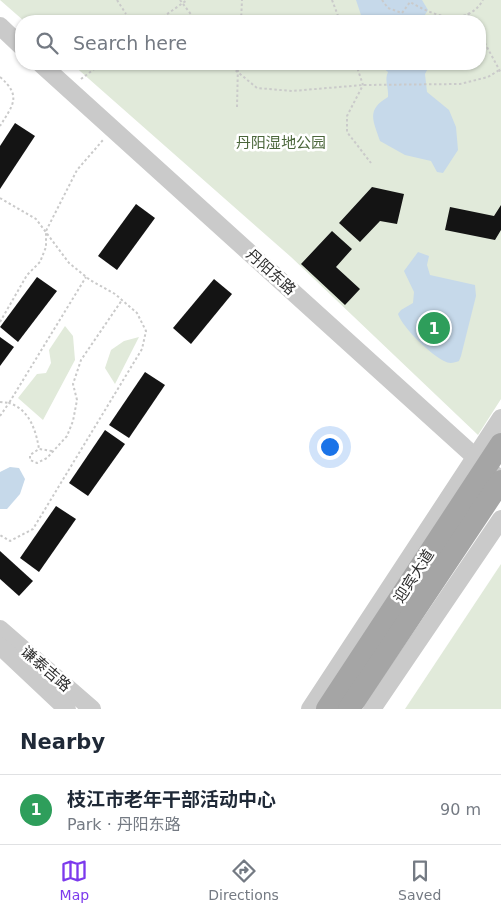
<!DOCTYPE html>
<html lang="en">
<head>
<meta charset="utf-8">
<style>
	:root { --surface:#fff; --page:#f2f2f3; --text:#1f2937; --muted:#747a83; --line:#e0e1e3; --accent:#7c3aed }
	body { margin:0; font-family:"DejaVu Sans","Noto Sans SC",sans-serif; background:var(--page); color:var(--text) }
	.you { position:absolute; left:329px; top:446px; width:18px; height:18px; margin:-12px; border:4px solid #fff; border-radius:50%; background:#1a73e8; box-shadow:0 0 0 8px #1a73e833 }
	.badge { display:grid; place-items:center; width:32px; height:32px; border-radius:50%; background:var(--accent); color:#fff; font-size:16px; font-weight:700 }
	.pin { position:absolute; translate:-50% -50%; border:2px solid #fff; box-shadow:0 1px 5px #0006 }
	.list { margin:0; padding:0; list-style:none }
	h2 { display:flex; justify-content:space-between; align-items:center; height:65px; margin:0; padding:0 20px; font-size:21px }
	h2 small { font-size:16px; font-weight:400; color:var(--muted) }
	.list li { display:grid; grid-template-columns:32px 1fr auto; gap:15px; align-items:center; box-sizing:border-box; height:70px; padding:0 20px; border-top:1px solid var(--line) }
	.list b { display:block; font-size:19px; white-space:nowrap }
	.list p { margin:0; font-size:16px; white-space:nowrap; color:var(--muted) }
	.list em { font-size:16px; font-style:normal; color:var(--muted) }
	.icon { flex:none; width:28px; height:28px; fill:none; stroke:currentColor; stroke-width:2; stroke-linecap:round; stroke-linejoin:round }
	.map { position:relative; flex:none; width:501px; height:709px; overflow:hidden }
	.search { position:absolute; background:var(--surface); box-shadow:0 1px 4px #0004; left:15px; right:15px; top:15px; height:55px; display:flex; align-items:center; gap:12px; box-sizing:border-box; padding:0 18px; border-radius:20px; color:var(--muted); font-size:19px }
	.sheet { height:135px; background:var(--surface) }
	nav { display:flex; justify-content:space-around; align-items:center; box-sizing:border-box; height:70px; border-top:1px solid var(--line); background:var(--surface); font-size:14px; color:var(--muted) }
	nav a { display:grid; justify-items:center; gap:2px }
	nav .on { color:var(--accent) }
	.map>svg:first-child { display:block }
</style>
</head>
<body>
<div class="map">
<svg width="501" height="709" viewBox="0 0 501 709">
	<rect width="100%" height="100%" fill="#fff"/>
	<g fill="#e1eada">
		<polygon points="0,0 501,0 501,399 478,435 291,257 72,64 480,64 480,21 24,21"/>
		<polygon points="65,326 73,336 75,360 43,420 18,398 37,374 46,373 51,363 49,350"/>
		<polygon points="139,337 115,384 105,368 111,350 124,341"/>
		<polygon points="501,564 501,709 405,709"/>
	</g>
	<g fill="#c6d9ea">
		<polygon points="356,0 422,0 428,10 421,21 363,21"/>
		<path d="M 379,64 L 430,64 L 425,74 L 427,92 L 449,110 L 456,127 L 458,150 L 443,173 L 437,172 L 431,161 L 405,155 L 380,141 C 373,120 366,110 388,97 C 389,88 384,80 388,72 Z"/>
		<path d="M 418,252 L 429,256 L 427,265 L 430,275 L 475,285 L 476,296 L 461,356 L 459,361 C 454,363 449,364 444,361 C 430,354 403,328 398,314 L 401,310 L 413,303 L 414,292 L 404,271 Z"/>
		<polygon points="10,467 19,468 25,479 20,494 7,509 0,509 0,472"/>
	</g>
	<g fill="#141414">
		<polygon points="15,123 35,136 0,189 0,146"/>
		<polygon points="372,187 404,194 397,224 380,221 360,242 339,223"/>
		<polygon points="136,204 155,218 117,270 98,256"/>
		<polygon points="501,205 501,230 495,240 445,230 450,207 494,216"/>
		<polygon points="332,231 352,249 336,267 360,289 345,305 301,264"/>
		<polygon points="37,277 57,291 18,342 0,327"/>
		<polygon points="214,279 232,294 191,344 173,328"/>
		<polygon points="0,337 14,347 0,366"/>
		<polygon points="145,372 165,385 129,438 109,425"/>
		<polygon points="105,430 125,444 88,496 69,483"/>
		<polygon points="56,506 76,519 39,572 20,558"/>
		<polygon points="0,551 33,581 19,596 0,579"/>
	</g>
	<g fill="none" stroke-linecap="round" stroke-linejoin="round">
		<g stroke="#cacaca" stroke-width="2" stroke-dasharray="2.5 2.5" stroke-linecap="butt">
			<polyline points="117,0 126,14"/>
			<polyline points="180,0 196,21"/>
			<polyline points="332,0 340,21"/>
			<path d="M 382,0 L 388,8 L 402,13 L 410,2 C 432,15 466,29 483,0"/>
			<polyline points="468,13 472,21"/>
			<polyline points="163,17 187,0"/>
			<polyline points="241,21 242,0"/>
			<polyline points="480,34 501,73"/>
			<polyline points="228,64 257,88 292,91 363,85 460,84 488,77 501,69"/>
			<polyline points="356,64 363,85 347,116 347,132 371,163"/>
			<path d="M 0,77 C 22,96 13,105 0,126"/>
			<polyline points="81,79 101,64"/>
			<polyline points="237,107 238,64"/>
			<polyline points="0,198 36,219 69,263 90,280 115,294 137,313 146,331 142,349 33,529 10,541 0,535"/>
			<polyline points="0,322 27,275 40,262 46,247 46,231 77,170 103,140"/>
			<polyline points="0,402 9,403 86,277"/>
			<path d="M 0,416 L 9,403 C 29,409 36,430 39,449"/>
			<polyline points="52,451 39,449 30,455 30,460 37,463 47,458 67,436 73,421 77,400 73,384 81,360 122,300"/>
		</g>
		<g stroke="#cacaca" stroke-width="18">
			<polyline points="0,26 21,46"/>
			<polyline points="41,64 495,475"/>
			<polyline points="0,629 92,709"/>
			<polyline points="0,646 67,709"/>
			<polyline points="310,709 501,418"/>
			<polyline points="372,709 501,519"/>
		</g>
		<g stroke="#a5a5a5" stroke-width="22">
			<polyline points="327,709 501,444"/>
			<polyline points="349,709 501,481"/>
		</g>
	</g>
	<g text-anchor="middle" stroke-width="5" stroke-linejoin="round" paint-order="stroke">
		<g font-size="15" fill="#4b673b" stroke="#fff">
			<text x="281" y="148">丹阳湿地公园</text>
		</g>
		<g font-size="15" fill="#2d2d2d" stroke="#fff">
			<text transform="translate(271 272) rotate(42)" y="5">丹阳东路</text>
			<text transform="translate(414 576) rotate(-57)" y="5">迎宾大道</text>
			<text transform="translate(46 669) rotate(41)" y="5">谦泰吉路</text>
		</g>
	</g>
</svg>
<div class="you"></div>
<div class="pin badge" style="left:434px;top:328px;background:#2e9e5b">1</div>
<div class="search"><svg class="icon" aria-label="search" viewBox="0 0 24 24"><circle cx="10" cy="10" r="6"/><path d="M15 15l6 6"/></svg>Search here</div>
</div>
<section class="sheet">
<h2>Nearby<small></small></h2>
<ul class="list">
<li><span class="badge" style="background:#2e9e5b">1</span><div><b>枝江市老年干部活动中心</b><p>Park · 丹阳东路</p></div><em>90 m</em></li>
</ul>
</section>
<nav>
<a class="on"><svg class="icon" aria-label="map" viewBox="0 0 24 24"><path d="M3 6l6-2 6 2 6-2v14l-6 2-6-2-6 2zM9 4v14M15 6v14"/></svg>Map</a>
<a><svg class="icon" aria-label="directions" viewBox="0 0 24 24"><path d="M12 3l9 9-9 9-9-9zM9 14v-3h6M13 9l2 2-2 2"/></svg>Directions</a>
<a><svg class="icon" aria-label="saved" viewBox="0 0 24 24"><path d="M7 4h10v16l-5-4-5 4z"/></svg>Saved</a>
</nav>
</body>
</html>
